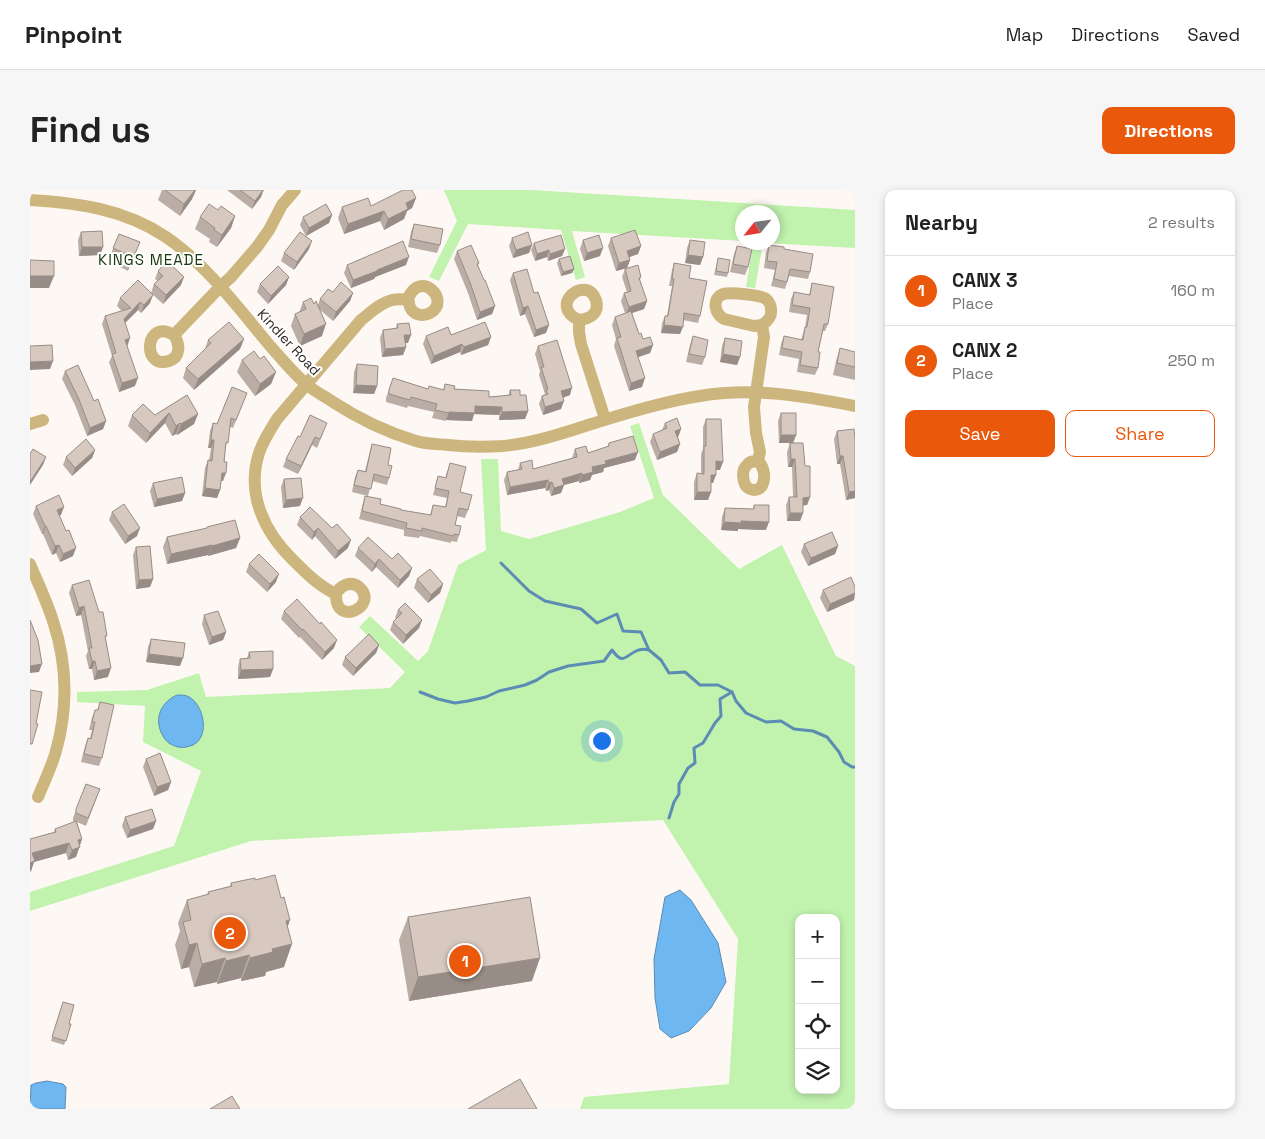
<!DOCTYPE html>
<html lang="en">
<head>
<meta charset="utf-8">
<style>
	:root { --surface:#fff; --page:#f6f6f6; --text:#222; --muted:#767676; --line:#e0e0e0; --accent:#ea580c }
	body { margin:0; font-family:"Space Grotesk",sans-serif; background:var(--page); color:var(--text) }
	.controls { position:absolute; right:15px; bottom:15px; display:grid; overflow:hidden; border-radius:10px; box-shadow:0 2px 8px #0003 }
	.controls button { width:45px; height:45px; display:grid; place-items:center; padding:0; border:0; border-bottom:1px solid var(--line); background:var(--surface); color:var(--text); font:25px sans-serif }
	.compass { position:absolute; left:705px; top:15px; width:45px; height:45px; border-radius:50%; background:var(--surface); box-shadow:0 2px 8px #0003; rotate:240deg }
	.you { position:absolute; left:571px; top:550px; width:18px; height:18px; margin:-12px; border:4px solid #fff; border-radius:50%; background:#1a73e8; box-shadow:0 0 0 8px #1a73e833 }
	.badge { display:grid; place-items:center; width:32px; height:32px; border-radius:50%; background:var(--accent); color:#fff; font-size:16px; font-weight:700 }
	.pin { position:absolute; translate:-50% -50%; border:2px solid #fff; box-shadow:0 1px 5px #0006 }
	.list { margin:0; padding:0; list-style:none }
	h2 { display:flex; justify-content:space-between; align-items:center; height:65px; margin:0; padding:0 20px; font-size:21px }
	h2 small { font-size:16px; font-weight:400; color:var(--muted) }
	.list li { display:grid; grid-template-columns:32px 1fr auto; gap:15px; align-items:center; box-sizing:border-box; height:70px; padding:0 20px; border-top:1px solid var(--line) }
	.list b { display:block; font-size:19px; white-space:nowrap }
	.list p { margin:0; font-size:16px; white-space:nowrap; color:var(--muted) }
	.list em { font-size:16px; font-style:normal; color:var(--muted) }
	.actions { display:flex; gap:10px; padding:15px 20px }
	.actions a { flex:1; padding:11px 0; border:1px solid var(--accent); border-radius:10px; text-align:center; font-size:18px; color:var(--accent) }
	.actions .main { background:var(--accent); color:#fff }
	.icon { flex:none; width:28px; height:28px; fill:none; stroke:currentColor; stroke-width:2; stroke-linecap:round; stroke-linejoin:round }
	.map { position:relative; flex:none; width:825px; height:919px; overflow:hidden; border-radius:10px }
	header { display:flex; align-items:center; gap:30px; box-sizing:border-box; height:70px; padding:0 25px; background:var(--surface); border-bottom:1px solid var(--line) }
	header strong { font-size:24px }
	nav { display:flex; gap:28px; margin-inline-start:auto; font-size:18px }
	.intro { display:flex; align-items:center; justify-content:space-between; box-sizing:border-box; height:120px; padding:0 30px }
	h1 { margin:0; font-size:35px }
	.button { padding:12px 22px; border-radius:10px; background:var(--accent); color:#fff; font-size:18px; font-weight:700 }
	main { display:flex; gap:30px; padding:0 30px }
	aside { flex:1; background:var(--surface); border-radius:10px; box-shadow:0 2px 8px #0003 }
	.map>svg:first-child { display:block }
</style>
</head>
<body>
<header>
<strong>Pinpoint</strong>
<nav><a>Map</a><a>Directions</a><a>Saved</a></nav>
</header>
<div class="intro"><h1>Find us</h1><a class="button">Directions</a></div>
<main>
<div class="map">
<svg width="825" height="919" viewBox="0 0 825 919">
	<rect width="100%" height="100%" fill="#fef8f4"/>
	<g fill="#c1f2ae" fill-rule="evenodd">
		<polygon points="414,0 502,0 825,20 825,58 736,53 742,52 742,22 712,22 712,51 542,41 555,87 546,90 531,40 438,34 409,91 399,87 427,31"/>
		<polygon points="723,53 733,53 725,98 716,97"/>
		<path d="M 609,233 L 633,305 L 709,379 L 752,355 L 806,466 L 825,476 L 825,919 L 550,919 L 554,907 L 699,894 L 708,749 L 633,630 L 221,651 L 0,721 L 0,702 L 144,656 L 171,581 L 113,552 L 115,516 L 47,512 L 47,502 L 117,500 L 169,483 L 176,507 L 360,498 L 375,482 L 329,437 L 340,426 L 388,471 L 398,461 L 428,375 L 456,360 L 451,269 L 468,269 L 471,341 L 499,349 L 590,322 L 624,308 L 600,236 ZM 769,728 L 806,728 L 806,900 L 769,900 Z"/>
	</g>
	<g fill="#6fb7f1" stroke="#5c8cb4">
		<path d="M 147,505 C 151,505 156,505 159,507 C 173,514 181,546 163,555 C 158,557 153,558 148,557 C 141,555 136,552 133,546 C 123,529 131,512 147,505 Z"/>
		<polygon points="650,700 661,710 688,753 696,792 681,818 659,841 641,848 630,839 625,808 624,769 635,707"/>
		<polygon points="17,891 33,894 36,897 35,919 0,919 1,895 6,893"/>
	</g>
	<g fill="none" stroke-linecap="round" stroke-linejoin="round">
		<g stroke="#5c8cb4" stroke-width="3">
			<polyline points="471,373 499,401 515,411 551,419 567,433 587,424 593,441 611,442 619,460 631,470 639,483 655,482 670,495 688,495 702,502 706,511 716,523 736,532 751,531 764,539 783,541 797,547 809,562 814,572 822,577 825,577"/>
			<path d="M 390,502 L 408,509 L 425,513 L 438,511 L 456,507 L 469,501 L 495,495 L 507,490 L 519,482 L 538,476 L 574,471 L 582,460 C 593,475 594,467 606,461 C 610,459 615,459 619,460"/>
			<polyline points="639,628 644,612 649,604 649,594 658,578 665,573 664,558 673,553 685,533 691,526 690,509 702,502"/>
		</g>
		<g stroke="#cdb67e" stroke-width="12">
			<path d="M 0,10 C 49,13 94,19 136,47 C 176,74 210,120 241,157 C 252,169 263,183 276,194 C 284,201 294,206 303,212 C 329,229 356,242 386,251 C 396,254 407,254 418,255 C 436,257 455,257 473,256 C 507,253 539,241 571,231 C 603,221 636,211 670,206 C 722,197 774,206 825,216"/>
			<path d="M 549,130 C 560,129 570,123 566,110 C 556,83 517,116 549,130 L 549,142 L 551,154 L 575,229"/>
			<path d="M 144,145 C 150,154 151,167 139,171 C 111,180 115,127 144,145 L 190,97 L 201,87 L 227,57 L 239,40 L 252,15 L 265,0"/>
			<polyline points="0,234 13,230"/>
			<path d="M 728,271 C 724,271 720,271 717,275 C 711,280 712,296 720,299 C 736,305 738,280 728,271 L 730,262 L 726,243 L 724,217 L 734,147 L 732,135 L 724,136 L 694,129 C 685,124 681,109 693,104 C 700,102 731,105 736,109 C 739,111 741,116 741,120 C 742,127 738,131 732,135"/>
			<path d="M 0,374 C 8,393 17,412 23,431 C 37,473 38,518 26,561 C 22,576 14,592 8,607"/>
			<path d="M 306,404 C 310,396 320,390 329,397 C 350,415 305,439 306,404 C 289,396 277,384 264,371 C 234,342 216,304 229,263 C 233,251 240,240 247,229 L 331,130 C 340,123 350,113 362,110 C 367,109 373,109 378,109 C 390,78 422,111 400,123 C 393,127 383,125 380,117 C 379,115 379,112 378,109"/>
		</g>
	</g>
	<g fill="#baada5">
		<polygon points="132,0 166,0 162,9 150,26 128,10"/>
		<polygon points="197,0 234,0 231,7 222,19"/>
		<polygon points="386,8 382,18 377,21 374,29 354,40 350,31 314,44 308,28 312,17 341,16"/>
		<polygon points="188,20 205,26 201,38 187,57 179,52 180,49 165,39 170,27"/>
		<polygon points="302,25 299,33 276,46 270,35 273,27"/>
		<polygon points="384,34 410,55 407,63 378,57 381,42"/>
		<polygon points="51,42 73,57 70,65 49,66 48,50"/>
		<polygon points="89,44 110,52 98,81 90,77 92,72 80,66"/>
		<polygon points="482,48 502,55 499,63 483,68 479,56"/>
		<polygon points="581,48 611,56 608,64 599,67 600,70 597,78 586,81 578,56"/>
		<polygon points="553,50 570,66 554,71 550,59"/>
		<polygon points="660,50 673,67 670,75 655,73 657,58"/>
		<polygon points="504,53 535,59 532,66 518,71 517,67 505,71 501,60"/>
		<polygon points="739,55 754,59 780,82 778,89 759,86 755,99 741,96 745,80 734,78 736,62"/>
		<polygon points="707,56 718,77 715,85 700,82 704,64"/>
		<polygon points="279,59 264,80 251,71 254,63"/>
		<polygon points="427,61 449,73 448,76 465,116 462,124 447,130 438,103 424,69"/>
		<polygon points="688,68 698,83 697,87 684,85"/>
		<polygon points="529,69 544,79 542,83 531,86 527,73"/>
		<polygon points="644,73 659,88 670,126 668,133 653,130 650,144 631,143 632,133 635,126 637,126 642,96 639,96 642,80"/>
		<polygon points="317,75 376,75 345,87 344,89 321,98 314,83"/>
		<polygon points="595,79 611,87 610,90 617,111 614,119 602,123 609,144 613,149 623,155 620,163 608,167 612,197 599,201 584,156 586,149 582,135 585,127 595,123 591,111 594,103 597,102 592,87"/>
		<polygon points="128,81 151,95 133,114 121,103 124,94 128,91 125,89"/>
		<polygon points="483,83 516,143 504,147 495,124 490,126 480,90"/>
		<polygon points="259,87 256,95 238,114 227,102 230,94"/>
		<polygon points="782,93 798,134 795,141 793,141 788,162 788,178 785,185 767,182 769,169 749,165 751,154 754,146 771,150 775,137 777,125 759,122 761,109 764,102 779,105"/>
		<polygon points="303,102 323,103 320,111 303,131 289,119 292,146 270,156 261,136 265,124 269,123 273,112 288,115 290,109"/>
		<polygon points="90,108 120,113 111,123 108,120 95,133 97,156 105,196 89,202 79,172 82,166 72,134 75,126 92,121 87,116"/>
		<polygon points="367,134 378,153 375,153 376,157 373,165 352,167 350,148 353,140 366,138"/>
		<polygon points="421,145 461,147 458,155 431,165 430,162 401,174 393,154 396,146"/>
		<polygon points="663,146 675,167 672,175 656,172 660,155"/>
		<polygon points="695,148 710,167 707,175 690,172 692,156"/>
		<polygon points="214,149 210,159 164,200 153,188 156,178 175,159 178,150"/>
		<polygon points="508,156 540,205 533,208 531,219 513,225 509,214 512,206 515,204 509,185 510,181 505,164"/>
		<polygon points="810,158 825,162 825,190 803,185 806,171"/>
		<polygon points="230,169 246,182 241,194 225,206 207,182 212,170"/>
		<polygon points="327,174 347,196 344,204 323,203 324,182"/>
		<polygon points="35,181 64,211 76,231 73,239 57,246 45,215 32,189"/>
		<polygon points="363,188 398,199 413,200 415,194 424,199 459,207 478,206 480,200 490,205 498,221 495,229 469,230 469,225 444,224 442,231 416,230 416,231 402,228 404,222 378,216 377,218 356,212 356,208"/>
		<polygon points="217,203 203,238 200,237 195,261 193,291 191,291 190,300 187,308 172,306 175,278 178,270 179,270 181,258 178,258 180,241 183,233 187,234"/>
		<polygon points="157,205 168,224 164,234 147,245 146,244 142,246 135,233 116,253 98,236 102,225 125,225"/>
		<polygon points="751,223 766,245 763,253 749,253 748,231"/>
		<polygon points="676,229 690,280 686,280 683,293 681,293 681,302 678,310 664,310 664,292 667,283 671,284 671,264 673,259 673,237"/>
		<polygon points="635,233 651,239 648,247 650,254 647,262 627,270 620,252 623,244 632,240"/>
		<polygon points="294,241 287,258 282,255 268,284 253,277 256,269 270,247"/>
		<polygon points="807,241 825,308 816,310 810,274 807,274 804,249"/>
		<polygon points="579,253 605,270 574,278 573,282 562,285 560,290 549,293 549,291 534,295 531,303 521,306 519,300 516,301 515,298 477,305 474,290 477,282 488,280 490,273 503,279 542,268 545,259 558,263 577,257"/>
		<polygon points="760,253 775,276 780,307 777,315 773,315 773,323 770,331 757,331 756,315 759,307 763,307 762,277 758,277 757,262"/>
		<polygon points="342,254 358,275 359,288 357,295 342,291 338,306 322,302 325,287 328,280 335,281 340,261"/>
		<polygon points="65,260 62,268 42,286 33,275 36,267"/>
		<polygon points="420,273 430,302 438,320 435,328 427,326 425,335 429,345 427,352 421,351 421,353 390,346 389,348 374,346 374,340 329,329 333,313 335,306 350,314 371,320 400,325 403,315 415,317 417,308 403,305 408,286 415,288"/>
		<polygon points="254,289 270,316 253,318 251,297"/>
		<polygon points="123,293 155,303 152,311 124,317 120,301"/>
		<polygon points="724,315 736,340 708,339 708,341 691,340 692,327 695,318 723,319"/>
		<polygon points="6,316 31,325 29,326 43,366 30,372 26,363 22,365 13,344 12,344 3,324"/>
		<polygon points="82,322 107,346 95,354 79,330"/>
		<polygon points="270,327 318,358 305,369 285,346 282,350 267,335"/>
		<polygon points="177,337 210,348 206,358 178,366 178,365 137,374 133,357 137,347 177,339"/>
		<polygon points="774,354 808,356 805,364 778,376 771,362"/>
		<polygon points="106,357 123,389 120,397 106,399 103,365"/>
		<polygon points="328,358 362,369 382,378 379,386 368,398 346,377 342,382 325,366"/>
		<polygon points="219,374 246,392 237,402 216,382"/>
		<polygon points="387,389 413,394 410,403 398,413 384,398"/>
		<polygon points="42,395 76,450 78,487 64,490 62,479 59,479 56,466 58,461 51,425 46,426 39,403"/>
		<polygon points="825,397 824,410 797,422 790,408 793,400"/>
		<polygon points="368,420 392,430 389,438 373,454 360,440 363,432 366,429 365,428"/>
		<polygon points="254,421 304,458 292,470 270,447 269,448 251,429"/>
		<polygon points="174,425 196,442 193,450 179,455 172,434"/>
		<polygon points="121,449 150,476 116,472 118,457"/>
		<polygon points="349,455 346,463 323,486 312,475 315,467"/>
		<polygon points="219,462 243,479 240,487 208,489 208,477 210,469 217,468"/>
		<polygon points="70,512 72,568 69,576 51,572 55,556 58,548 60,548 62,540 59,540 62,528 65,520 67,520"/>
		<polygon points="116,569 141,592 138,600 124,606 113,577"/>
		<polygon points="56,594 70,599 56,636 47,632 52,649 46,667 38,670 36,663 4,672 1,681 0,649 24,642 25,639 45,632 43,631 43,628"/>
		<polygon points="95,627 126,631 123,639 97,648 92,636"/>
		<polygon points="225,690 258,737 254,777 236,782 235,786 211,791 211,788 187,794 187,792 164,797 159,777 151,779 145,755 150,741 148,733 157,710 177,705 178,702 200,696 201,693"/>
		<polygon points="378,727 502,791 379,811 369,750"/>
		<polygon points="33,812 39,834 41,834 34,855 21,851"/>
	</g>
	<g fill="#978d86">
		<polygon points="165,0 166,0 162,9 150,26 154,14"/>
		<polygon points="233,0 231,7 222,19 225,11"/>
		<polygon points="386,8 382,18 377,21 374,29 354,40 358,29 376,13"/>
		<polygon points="354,21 350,31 314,44 318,34"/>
		<polygon points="302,25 299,33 276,46 279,38"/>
		<polygon points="205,26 201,38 187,57 192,45"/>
		<polygon points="282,51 279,59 264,80 267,72"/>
		<polygon points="502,55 499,63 483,68 486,60"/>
		<polygon points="611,56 608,64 594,69 597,61"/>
		<polygon points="52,57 73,57 70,65 49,66"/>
		<polygon points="573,58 570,66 554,71 557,63"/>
		<polygon points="535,59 532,66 518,71 520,64"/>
		<polygon points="519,60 517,67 505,71 507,64"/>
		<polygon points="658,65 673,67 670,75 655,73"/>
		<polygon points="379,67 376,75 345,87 344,89 321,98 323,90 347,80"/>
		<polygon points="600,70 597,78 586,81 589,73"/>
		<polygon points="544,79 542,83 531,86 533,82"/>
		<polygon points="0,86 24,86 19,98 0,98"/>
		<polygon points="154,87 151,95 133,114 136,105"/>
		<polygon points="259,87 256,95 238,114 241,106"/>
		<polygon points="323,103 320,111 303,131 306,122"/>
		<polygon points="123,105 120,113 111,123 114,115"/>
		<polygon points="617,111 614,119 596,125 599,117"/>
		<polygon points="110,112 108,120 91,137 94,129"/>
		<polygon points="465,116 462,124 447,130 450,122"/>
		<polygon points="498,116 495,124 490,126 493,118"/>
		<polygon points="296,134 292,146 270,156 274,144"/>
		<polygon points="519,135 516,143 504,147 506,140"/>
		<polygon points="634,135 653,137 650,144 631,143"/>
		<polygon points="374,145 381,145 378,153 371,153"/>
		<polygon points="461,147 458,155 431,165 434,157"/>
		<polygon points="100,148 97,157 95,150"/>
		<polygon points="214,149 210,159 164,200 168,189"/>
		<polygon points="432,154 430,162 401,174 404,166"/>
		<polygon points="623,155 620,163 603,169 606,161"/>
		<polygon points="376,157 373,165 352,167 355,159"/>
		<polygon points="693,164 710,167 707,175 690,172"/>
		<polygon points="23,171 20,179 0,180 0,172"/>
		<polygon points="246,182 241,194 225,206 230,194"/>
		<polygon points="108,188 105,196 89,202 92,193"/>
		<polygon points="615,188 612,197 599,201 601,193"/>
		<polygon points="326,195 347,196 344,204 323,203"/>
		<polygon points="542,198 540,205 528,209 531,201"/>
		<polygon points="534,211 531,219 513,225 515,217"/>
		<polygon points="445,216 472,217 469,225 444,224 442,231 416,230 419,222"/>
		<polygon points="498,221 495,229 469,230 472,222"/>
		<polygon points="139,223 135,233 116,253 120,243"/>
		<polygon points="168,224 164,234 147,245 151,234"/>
		<polygon points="76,231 73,239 57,246 60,238"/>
		<polygon points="150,233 146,244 142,246 146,236"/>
		<polygon points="651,239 648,247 642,249 645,241"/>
		<polygon points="751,245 766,245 763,253 749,253"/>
		<polygon points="285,247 282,255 268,284 271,276"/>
		<polygon points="181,250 184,250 181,258 178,258"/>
		<polygon points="650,254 647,262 627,270 630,262"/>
		<polygon points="65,260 62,268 42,286 45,278"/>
		<polygon points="608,262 605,270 574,278 573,282 562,285 560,290 549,293 552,285 562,277 575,271"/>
		<polygon points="810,266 813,266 810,274 807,274"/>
		<polygon points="16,267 13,275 0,295 0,292"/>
		<polygon points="761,269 765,269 762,277 758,277"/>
		<polygon points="686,271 693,272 690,280 683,280"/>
		<polygon points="192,283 196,283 193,291 189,291"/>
		<polygon points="552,283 549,291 534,295 531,303 521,306 524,298 532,289"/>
		<polygon points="681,285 686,285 683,293 678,293"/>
		<polygon points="518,290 515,298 477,305 480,297"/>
		<polygon points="522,292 519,300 516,301 519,293"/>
		<polygon points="175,298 190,300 187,308 172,306"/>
		<polygon points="825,301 825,308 816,310 819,302"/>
		<polygon points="667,302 681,302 678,310 664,310"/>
		<polygon points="155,303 152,311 124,317 127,309"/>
		<polygon points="780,307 777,315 770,316 773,308"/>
		<polygon points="273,308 270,316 253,318 256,310"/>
		<polygon points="34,317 31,325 24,328 27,320"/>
		<polygon points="760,323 773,323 770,331 757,331"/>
		<polygon points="711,331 739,332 736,340 708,339 708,341 691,340 694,332"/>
		<polygon points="15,336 16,336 13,344 12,344"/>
		<polygon points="110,338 107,346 95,354 98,346"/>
		<polygon points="288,338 285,346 282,350 284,342"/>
		<polygon points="210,348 206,358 178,366 182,356"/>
		<polygon points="321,350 318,358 305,369 308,361"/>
		<polygon points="29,355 26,363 22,365 25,356"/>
		<polygon points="182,355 178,365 137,374 141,364"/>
		<polygon points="808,356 805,364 778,376 781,368"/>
		<polygon points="46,358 43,366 30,372 33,364"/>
		<polygon points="349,369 346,377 342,382 345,374"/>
		<polygon points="382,378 379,386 368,398 370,390"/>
		<polygon points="249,384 246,392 237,402 240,394"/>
		<polygon points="123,389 120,397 106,399 109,390"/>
		<polygon points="413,394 410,403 398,413 401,405"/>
		<polygon points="825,403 824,410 797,422 800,414"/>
		<polygon points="54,416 51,425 46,426 49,418"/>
		<polygon points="392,430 389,438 373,454 376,445"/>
		<polygon points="196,442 193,450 179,455 182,447"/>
		<polygon points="307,450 304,458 292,470 295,462"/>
		<polygon points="349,455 346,463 323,486 326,478"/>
		<polygon points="119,464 153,468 150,476 116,472"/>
		<polygon points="62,471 65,471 62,479 59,479"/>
		<polygon points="12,474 9,482 0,483 0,476"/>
		<polygon points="81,478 78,487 64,490 67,481"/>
		<polygon points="243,479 240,487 208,489 211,480"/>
		<polygon points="141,592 138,600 124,606 127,597"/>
		<polygon points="126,631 123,639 97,648 100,640"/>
		<polygon points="52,649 46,667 38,670 42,660 48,650"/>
		<polygon points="39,653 36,663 4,672 1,681 0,682 0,670 2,663"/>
		<polygon points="260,730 252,754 256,731"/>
		<polygon points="167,753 159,777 151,779 159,755"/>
		<polygon points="262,754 254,777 236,782 235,786 211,791 220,768 242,759"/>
		<polygon points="219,765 211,788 187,794 196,771"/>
		<polygon points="195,768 187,792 164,797 172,774"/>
		<polygon points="510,768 502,791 379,811 388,787"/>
	</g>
	<g fill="#d8c9c0" stroke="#978d86">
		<polygon points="135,0 165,0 154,14"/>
		<polygon points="210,0 233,0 225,11"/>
		<polygon points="373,0 382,0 386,8 376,13 378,19 358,29 354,21 318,34 312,17 338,8 341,16"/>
		<polygon points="179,14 188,20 191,16 205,26 192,45 184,40 185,38 170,27"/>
		<polygon points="296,14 302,25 279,38 273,27"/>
		<polygon points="384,34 413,39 410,55 381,49"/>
		<polygon points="605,40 611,56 597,61 600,70 589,73 581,48"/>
		<polygon points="72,41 73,57 52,57 51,42"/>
		<polygon points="270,42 282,51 267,72 254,63"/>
		<polygon points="498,42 502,55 486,60 482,48"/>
		<polygon points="89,44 110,52 101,73 93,69 96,64 83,58"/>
		<polygon points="531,45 535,59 520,64 519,60 507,64 504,53"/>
		<polygon points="569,45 573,58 557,63 553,50"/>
		<polygon points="660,50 675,52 673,67 658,65"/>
		<polygon points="373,51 379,67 347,80 347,81 323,90 317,75"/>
		<polygon points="441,55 449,73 447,74 454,90 455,90 465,116 450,122 441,95 427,61"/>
		<polygon points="739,55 754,57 754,59 783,64 780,82 760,79 757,92 744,89 747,72 737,71"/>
		<polygon points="707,56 722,59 718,77 703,74"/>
		<polygon points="540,66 544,79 533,82 529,69"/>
		<polygon points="688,68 700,70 698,83 686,81"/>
		<polygon points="0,70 24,71 24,86 0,86"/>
		<polygon points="137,71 154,87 136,105 124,94 133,86 128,81"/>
		<polygon points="644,73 661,76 659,88 677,91 670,126 654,123 653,137 634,135 635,126 638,126 644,89 642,89"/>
		<polygon points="608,75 611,87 609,88 617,111 599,117 594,103 601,101 595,79"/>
		<polygon points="248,76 259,87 241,106 230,94"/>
		<polygon points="497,79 504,103 508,102 519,135 506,140 498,116 493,118 483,83"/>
		<polygon points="108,90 123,105 114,115 110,112 94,129 100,148 95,150 108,188 92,193 82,164 86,163 75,126 101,118 90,108"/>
		<polygon points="311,92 323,103 306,122 290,109 298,99 303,102"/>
		<polygon points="782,93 804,97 798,134 794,134 788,162 790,162 788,178 770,175 772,162 752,158 754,146 773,150 775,137 777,137 780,118 762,115 764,102 780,105"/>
		<polygon points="281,108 284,114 286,111 296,134 274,144 265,124 276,119 273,112"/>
		<polygon points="601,121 609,144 611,143 613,149 620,147 623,155 606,161 615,188 601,193 587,148 591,147 585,127"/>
		<polygon points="199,132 214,149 168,189 156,178 181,153 178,150"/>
		<polygon points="455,132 461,147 434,157 432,154 404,166 396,146 418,137 421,145"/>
		<polygon points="379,133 381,145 374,145 376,157 355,159 353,140 368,138 367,134"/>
		<polygon points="663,146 678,150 675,167 659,164"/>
		<polygon points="695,148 712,151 710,167 693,164"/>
		<polygon points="527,150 542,198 531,201 534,211 515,217 512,206 518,204 516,200 518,199 511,177 514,177 508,156"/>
		<polygon points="22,155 23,171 0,172 0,156"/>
		<polygon points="810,158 825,162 825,177 807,173"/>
		<polygon points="224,161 230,169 234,166 246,182 230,194 212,170"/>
		<polygon points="327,174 348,176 347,196 326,195"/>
		<polygon points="48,175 64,211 68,209 76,231 60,238 48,207 35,181"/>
		<polygon points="363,188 398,199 399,196 414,200 415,194 425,196 424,199 459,201 459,207 481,205 480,200 490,200 490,205 496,205 498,221 472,222 472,217 445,216 445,223 419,222 419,223 405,220 407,214 381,207 380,210 359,204 359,200"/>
		<polygon points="202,197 217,203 206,230 201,228 198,253 196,252 194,272 197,272 196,283 192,283 190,300 175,298 178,270 182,271 184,250 181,250 183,233 187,234"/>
		<polygon points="157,205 168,224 151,234 150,233 146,236 139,223 120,243 102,225 113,214 125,225"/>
		<rect x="751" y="223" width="15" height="22"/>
		<polygon points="280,225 297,233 290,249 285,247 271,276 256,269 268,246 270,247"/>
		<polygon points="647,228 651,239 645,241 650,254 630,262 623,244 637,238 635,233"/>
		<polygon points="676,229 691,229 693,272 686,271 686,285 681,285 681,302 667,302 667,283 674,284 674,256 676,256"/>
		<polygon points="824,239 825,249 825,301 819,302 813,266 810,266 807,241"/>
		<polygon points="603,246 608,262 575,271 576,274 562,277 563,282 552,285 552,283 532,289 534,295 524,298 522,292 519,293 518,290 480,297 477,282 492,279 490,273 502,270 503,279 547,267 545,259 556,256 558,263 579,256 579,253"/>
		<polygon points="56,249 65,260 45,278 36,267"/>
		<polygon points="760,253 773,253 775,276 780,276 780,307 773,308 773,323 760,323 759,307 767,307 765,269 761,269"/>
		<polygon points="342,254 361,258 358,275 362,276 359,288 344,284 341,299 324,295 328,280 336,282"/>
		<polygon points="3,259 16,267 0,292 0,264"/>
		<polygon points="420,273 436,277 430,302 442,305 438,320 429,318 425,335 431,336 429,345 424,344 423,346 392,338 392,341 376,338 377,333 332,321 335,306 351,309 350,314 371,319 371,320 401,325 403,315 416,317 419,301 405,298 408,286 416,288"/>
		<polygon points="152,287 155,303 127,309 123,293"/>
		<polygon points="271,288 273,308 256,310 254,289"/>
		<polygon points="29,305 34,317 27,320 36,341 39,340 46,358 33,364 29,355 25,356 16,336 15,336 6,316"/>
		<polygon points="94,314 110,338 98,346 82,322"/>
		<polygon points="724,315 739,315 739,332 711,331 711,333 694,332 695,318 724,319"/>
		<polygon points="280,317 302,338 307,334 321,350 308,361 288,338 284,342 270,327"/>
		<polygon points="205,330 210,348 182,356 182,355 141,364 137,347 177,338 177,337"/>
		<polygon points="802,342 808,356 781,368 774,354"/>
		<polygon points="338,347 362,369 368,363 382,378 370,390 349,369 345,374 328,358"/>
		<polygon points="120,356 123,389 109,390 106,357"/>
		<polygon points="229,364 249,384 240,394 219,374"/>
		<polygon points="400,379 413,394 401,405 387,389"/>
		<polygon points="821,387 825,397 825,403 800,414 793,400"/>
		<polygon points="59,390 69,422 73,422 77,446 75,446 81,478 67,481 65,471 62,471 59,458 62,458 54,416 49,418 42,395"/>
		<polygon points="267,409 290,434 291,432 307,450 295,462 273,439 272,440 254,421"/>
		<polygon points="375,413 392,430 376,445 363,432 372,423 368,420"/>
		<polygon points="188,421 196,442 182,447 174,425"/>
		<polygon points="0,430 8,450 12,474 0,476"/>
		<polygon points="339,444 349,455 326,478 315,467"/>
		<polygon points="121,449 155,453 153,468 119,464"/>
		<polygon points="243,461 243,479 211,480 210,469 220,468 219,462"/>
		<polygon points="0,500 12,502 6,534 8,534 2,554 0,554"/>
		<polygon points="70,512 84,515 72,568 54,564 58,548 61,549 65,532 62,532 65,520 68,520"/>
		<polygon points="130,563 141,592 127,597 116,569"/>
		<polygon points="56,594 70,599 58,628 46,623 46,619"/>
		<polygon points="122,619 126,631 100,640 95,627"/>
		<polygon points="46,631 52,649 48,650 50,657 42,660 39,653 2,663 5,671 0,673 0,649 26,642 25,639"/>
		<polygon points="245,685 251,708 254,707 260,730 256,731 262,754 242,759 243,762 220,768 219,765 196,771 195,768 172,774 167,753 159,755 153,732 161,730 157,710 179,704 178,702 202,696 201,693 225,688 225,690"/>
		<polygon points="500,707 510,768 388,787 378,727"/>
		<polygon points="33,812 44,815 39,834 41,834 36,851 22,847"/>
		<polygon points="490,889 507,919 438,919"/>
		<polygon points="202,906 210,919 180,919"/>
	</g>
	<g text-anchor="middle" stroke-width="4" stroke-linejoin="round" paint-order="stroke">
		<g font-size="14" fill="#2e2925" stroke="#fff">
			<text transform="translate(259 152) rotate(47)" y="5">Kindler Road</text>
		</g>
		<g font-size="15" letter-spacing="1" fill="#163608" stroke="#fff">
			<text x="121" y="75">KINGS MEADE</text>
		</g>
	</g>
</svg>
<div class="controls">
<button>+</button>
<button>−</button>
<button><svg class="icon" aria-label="locate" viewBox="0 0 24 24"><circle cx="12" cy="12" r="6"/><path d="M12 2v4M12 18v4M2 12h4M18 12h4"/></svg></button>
<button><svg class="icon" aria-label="layers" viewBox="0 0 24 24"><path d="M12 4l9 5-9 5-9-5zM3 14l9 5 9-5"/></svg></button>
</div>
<svg class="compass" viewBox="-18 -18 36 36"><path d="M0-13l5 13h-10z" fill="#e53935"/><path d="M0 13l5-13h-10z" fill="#767676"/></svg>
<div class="you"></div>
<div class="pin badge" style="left:435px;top:771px">1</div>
<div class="pin badge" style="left:200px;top:743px">2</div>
</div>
<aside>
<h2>Nearby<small>2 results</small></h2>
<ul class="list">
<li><span class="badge">1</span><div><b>CANX 3</b><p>Place</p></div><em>160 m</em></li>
<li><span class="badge">2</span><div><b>CANX 2</b><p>Place</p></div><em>250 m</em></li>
</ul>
<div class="actions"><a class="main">Save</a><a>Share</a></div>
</aside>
</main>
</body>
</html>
